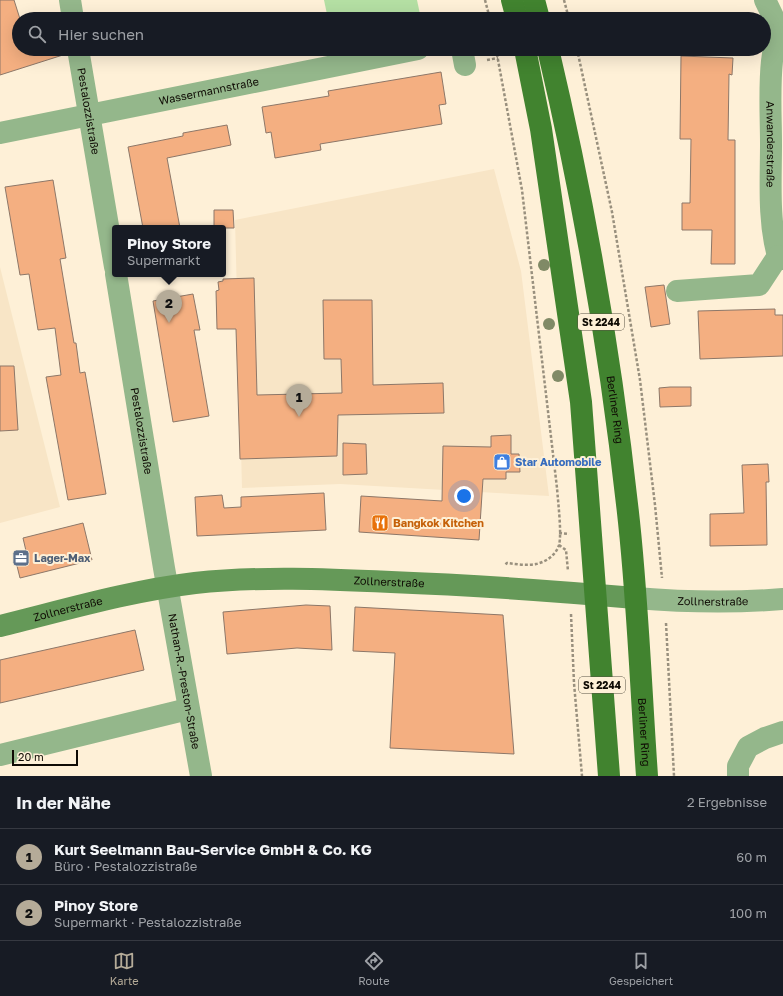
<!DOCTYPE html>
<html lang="de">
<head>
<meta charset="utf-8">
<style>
	:root { --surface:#171b24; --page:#20242c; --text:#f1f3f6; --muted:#9ea1a6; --line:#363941; --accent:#b5ab98 }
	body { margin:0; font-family:"Golos Text",sans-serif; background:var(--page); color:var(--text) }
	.scale { position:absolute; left:12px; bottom:10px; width:66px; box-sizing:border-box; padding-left:4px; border:2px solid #0f0b04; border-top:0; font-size:11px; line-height:14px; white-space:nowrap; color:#0f0b04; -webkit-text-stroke:3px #fef0d7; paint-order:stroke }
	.you { position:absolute; left:464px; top:496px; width:14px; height:14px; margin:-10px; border:3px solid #fff; border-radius:50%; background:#1a73e8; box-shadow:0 0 0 6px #1a73e833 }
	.badge { display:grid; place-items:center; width:26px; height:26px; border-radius:50%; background:var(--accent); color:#111; font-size:13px; font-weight:700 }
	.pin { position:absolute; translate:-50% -33px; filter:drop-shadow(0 1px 2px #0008) }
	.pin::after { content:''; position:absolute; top:21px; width:14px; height:12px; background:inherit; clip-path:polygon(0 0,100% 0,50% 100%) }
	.popup { position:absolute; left:112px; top:225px; width:114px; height:52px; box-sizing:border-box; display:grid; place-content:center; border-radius:4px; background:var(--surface); filter:drop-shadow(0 1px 3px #0005); font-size:13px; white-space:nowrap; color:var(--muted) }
	.popup b { font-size:15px; color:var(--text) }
	.popup::after { content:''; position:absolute; left:50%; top:100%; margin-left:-8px; border:8px solid transparent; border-top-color:var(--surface) }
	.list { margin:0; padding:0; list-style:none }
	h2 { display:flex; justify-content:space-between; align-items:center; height:52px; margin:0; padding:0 16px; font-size:17px }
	h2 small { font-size:13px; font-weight:400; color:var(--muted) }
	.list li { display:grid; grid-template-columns:26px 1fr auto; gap:12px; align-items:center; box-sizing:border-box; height:56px; padding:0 16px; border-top:1px solid var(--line) }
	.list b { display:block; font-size:15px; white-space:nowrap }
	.list p { margin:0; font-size:13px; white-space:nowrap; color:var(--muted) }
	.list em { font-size:13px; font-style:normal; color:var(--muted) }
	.icon { flex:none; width:22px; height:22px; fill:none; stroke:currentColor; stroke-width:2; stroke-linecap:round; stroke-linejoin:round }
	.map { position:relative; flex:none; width:783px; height:776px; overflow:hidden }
	.search { position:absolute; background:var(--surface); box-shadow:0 4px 16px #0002; left:12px; right:12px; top:12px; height:44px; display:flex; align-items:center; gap:10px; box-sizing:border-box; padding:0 14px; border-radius:22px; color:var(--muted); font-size:15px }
	.sheet { height:164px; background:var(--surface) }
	nav { display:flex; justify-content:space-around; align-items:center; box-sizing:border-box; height:56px; border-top:1px solid var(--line); background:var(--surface); font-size:11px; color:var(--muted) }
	nav a { display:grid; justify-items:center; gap:2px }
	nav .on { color:var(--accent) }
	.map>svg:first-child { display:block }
</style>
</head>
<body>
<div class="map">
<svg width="783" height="776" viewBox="0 0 783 776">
	<rect width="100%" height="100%" fill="#fef0d7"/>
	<g fill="#f8e5c6">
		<polygon points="494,169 521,271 549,496 340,484 242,488 235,220"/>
		<polygon points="0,267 60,507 0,523"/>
	</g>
	<polygon fill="#b4dfa3" points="324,0 417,0 421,19 328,19"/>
	<g fill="#f4af81" stroke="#8d7768">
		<polygon points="0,0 14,0 20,19 19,49 66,49 66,54 0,75"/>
		<polygon points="681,56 733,58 732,75 729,74 728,140 735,140 735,264 711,264 712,230 682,230 682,203 690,203 691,139 680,139"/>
		<polygon points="441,72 446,104 439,105 442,124 320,144 321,150 275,158 271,132 266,133 262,107 329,96 328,91"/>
		<polygon points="227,125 231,145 167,158 180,228 143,228 128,147 183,136 183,133"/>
		<polygon points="53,180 66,258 60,259 74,343 76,343 80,373 85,372 106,494 68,500 46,377 61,375 55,328 38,330 29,274 20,275 5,187"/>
		<polygon points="214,210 233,210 234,228 214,228"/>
		<polygon points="254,278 257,395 342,393 341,359 324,359 323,300 372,300 373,385 443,383 444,413 338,415 337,456 240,459 236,329 217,329 216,291 219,290 218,282 223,281 223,279"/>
		<polygon points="664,285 670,324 651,327 645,287"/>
		<polygon points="193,294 200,330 194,330 209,416 173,422 153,301"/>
		<polygon points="775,309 775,315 783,315 783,356 700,359 698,311"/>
		<polygon points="0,366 14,366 18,430 0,431"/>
		<polygon points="670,387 691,387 691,406 660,407 659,388"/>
		<polygon points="511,435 511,454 519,454 520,472 506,472 506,479 483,479 479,540 359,532 361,496 442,501 443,446 491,447 491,436"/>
		<polygon points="343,443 366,444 367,474 343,475"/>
		<polygon points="768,464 769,482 766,482 767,545 710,546 710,514 744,513 742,465"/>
		<polygon points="324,493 326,530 197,536 195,497 222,495 224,508 241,507 241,497"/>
		<polygon points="83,523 92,560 20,578 14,554 26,551 23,538"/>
		<polygon points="306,605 330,606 332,650 297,648 227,654 223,612"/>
		<polygon points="355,607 503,615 514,754 390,748 395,653 353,651"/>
		<polygon points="135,630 144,670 0,703 0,660"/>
	</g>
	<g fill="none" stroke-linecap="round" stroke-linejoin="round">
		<g stroke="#99907e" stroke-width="2.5" stroke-dasharray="3 2" stroke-linecap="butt">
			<polyline points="485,0 490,19"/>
			<polyline points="564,0 569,19"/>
			<path d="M 496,49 L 522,190 L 557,488 C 558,502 562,534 559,545 C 556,555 546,562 536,564 C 527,566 516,564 507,563 L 505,565"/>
			<polyline points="577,49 612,212 640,380 655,505 662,578"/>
			<polyline points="487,60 498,58"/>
			<polyline points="559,533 569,534"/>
			<polyline points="559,545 566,550 568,571"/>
			<polyline points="571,614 574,683 582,776"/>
			<polyline points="666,623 674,776"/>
		</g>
		<g stroke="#94b78b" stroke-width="22">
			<polyline points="70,0 73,19"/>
			<polyline points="765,0 781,33 783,33"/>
			<path id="s1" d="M 781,33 C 775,41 773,51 772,61 C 769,88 771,117 771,144 C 771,181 768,220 778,256 L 783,259"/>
			<path id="s2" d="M 78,49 L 115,267"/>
			<polyline points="462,49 465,65"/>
			<path id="s3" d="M 0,133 L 418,49"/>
			<path id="s4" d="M 116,274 L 164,568 L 201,776"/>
			<polyline points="677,291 759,285 778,256"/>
			<path id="s5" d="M 635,598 C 684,602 734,603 783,599"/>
			<polyline points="0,755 188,709"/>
			<polyline points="738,776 738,766 748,747 765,738 783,732"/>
		</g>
		<path stroke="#659958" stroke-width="22" id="s6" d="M 0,626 C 65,610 129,591 195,583 C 260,576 326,579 391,582 C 473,585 554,591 635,598"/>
		<g stroke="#41832f" stroke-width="22">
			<polyline points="512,0 517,19"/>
			<polyline points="534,0 539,19"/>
			<polyline points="525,49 541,129 581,402 609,776"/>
			<path id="s7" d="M 548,49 C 585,205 612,363 629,522 C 638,606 641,691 647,776"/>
		</g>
	</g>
	<g fill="#808a66">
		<circle cx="544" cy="265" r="6"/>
		<circle cx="549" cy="324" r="6"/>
		<circle cx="558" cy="376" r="6"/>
	</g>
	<defs>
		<g id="shop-square" transform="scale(0.9)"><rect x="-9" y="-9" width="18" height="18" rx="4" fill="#3f7fe0" stroke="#fef0d7"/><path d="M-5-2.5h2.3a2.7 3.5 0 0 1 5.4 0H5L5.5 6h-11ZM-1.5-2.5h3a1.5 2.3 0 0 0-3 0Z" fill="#fff"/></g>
		<g id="restaurant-square" transform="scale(0.9)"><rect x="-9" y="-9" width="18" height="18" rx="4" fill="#e8710a" stroke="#fef0d7"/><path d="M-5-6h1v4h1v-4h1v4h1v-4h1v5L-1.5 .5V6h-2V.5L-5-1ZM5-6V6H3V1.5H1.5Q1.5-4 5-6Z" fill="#fff"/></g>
		<g id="office-square" transform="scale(0.9)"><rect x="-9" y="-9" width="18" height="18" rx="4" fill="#5c6f8a" stroke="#fef0d7"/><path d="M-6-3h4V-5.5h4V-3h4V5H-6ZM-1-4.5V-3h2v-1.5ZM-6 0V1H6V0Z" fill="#fff"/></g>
	</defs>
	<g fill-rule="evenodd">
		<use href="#shop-square" x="502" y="462"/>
		<use href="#restaurant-square" x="380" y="523"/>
		<use href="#office-square" x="21" y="558"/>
	</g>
	<g text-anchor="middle" stroke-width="4" stroke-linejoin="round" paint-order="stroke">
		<g fill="#fef0d7" stroke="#575043" stroke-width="1">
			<rect x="578" y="314" width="46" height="16" rx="3"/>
			<rect x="579" y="677" width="46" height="16" rx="3"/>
		</g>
		<g font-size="10" font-weight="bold" fill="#0f0b04">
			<text x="601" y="326">St 2244</text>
			<text x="602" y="689">St 2244</text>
		</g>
		<g font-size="11" fill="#0f0b04" stroke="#fef0d7">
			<text dy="4" stroke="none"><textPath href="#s3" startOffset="213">Wassermannstraße</textPath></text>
			<text dy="4" stroke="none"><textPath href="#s2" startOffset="63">Pestalozzistraße</textPath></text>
			<text dy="4" stroke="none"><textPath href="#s1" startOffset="113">Anwanderstraße</textPath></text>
			<text dy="4" stroke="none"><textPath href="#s7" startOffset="367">Berliner Ring</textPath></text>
			<text dy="4" stroke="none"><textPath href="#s4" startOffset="159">Pestalozzistraße</textPath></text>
			<text dy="4" stroke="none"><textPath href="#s6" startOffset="394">Zollnerstraße</textPath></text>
			<text dy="4" stroke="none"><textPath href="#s5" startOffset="78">Zollnerstraße</textPath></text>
			<text dy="4" stroke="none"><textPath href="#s6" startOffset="70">Zollnerstraße</textPath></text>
			<text dy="4" stroke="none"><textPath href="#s4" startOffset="413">Nathan-R.-Preston-Straße</textPath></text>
			<text dy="4" stroke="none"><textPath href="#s7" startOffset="691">Berliner Ring</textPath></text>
		</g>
		<g font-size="11" font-weight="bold" fill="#366cbe" stroke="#fef0d7" text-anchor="start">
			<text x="515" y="466">Star Automobile</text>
		</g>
		<g font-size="11" font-weight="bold" fill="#c56008" stroke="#fef0d7" text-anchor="start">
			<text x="393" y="527">Bangkok Kitchen</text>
		</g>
		<g font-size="11" font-weight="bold" fill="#4e5e75" stroke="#fef0d7" text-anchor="start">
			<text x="34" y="562">Lager-Max</text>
		</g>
	</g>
</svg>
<div class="scale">20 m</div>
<div class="you"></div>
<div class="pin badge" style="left:299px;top:417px">1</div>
<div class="pin badge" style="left:169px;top:323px">2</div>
<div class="popup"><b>Pinoy Store</b>Supermarkt</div>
<div class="search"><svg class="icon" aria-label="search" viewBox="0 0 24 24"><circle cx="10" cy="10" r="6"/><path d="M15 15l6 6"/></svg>Hier suchen</div>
</div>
<section class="sheet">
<h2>In der Nähe<small>2 Ergebnisse</small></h2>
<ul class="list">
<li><span class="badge">1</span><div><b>Kurt Seelmann Bau-Service GmbH &amp; Co. KG</b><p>Büro · Pestalozzistraße</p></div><em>60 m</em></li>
<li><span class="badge">2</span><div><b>Pinoy Store</b><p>Supermarkt · Pestalozzistraße</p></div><em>100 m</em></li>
</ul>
</section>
<nav>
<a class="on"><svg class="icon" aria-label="map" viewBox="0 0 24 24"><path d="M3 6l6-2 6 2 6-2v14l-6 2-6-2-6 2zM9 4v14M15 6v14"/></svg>Karte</a>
<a><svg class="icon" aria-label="directions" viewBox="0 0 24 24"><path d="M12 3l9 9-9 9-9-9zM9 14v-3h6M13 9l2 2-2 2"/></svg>Route</a>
<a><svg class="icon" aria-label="saved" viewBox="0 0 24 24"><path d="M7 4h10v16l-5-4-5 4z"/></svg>Gespeichert</a>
</nav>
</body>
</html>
